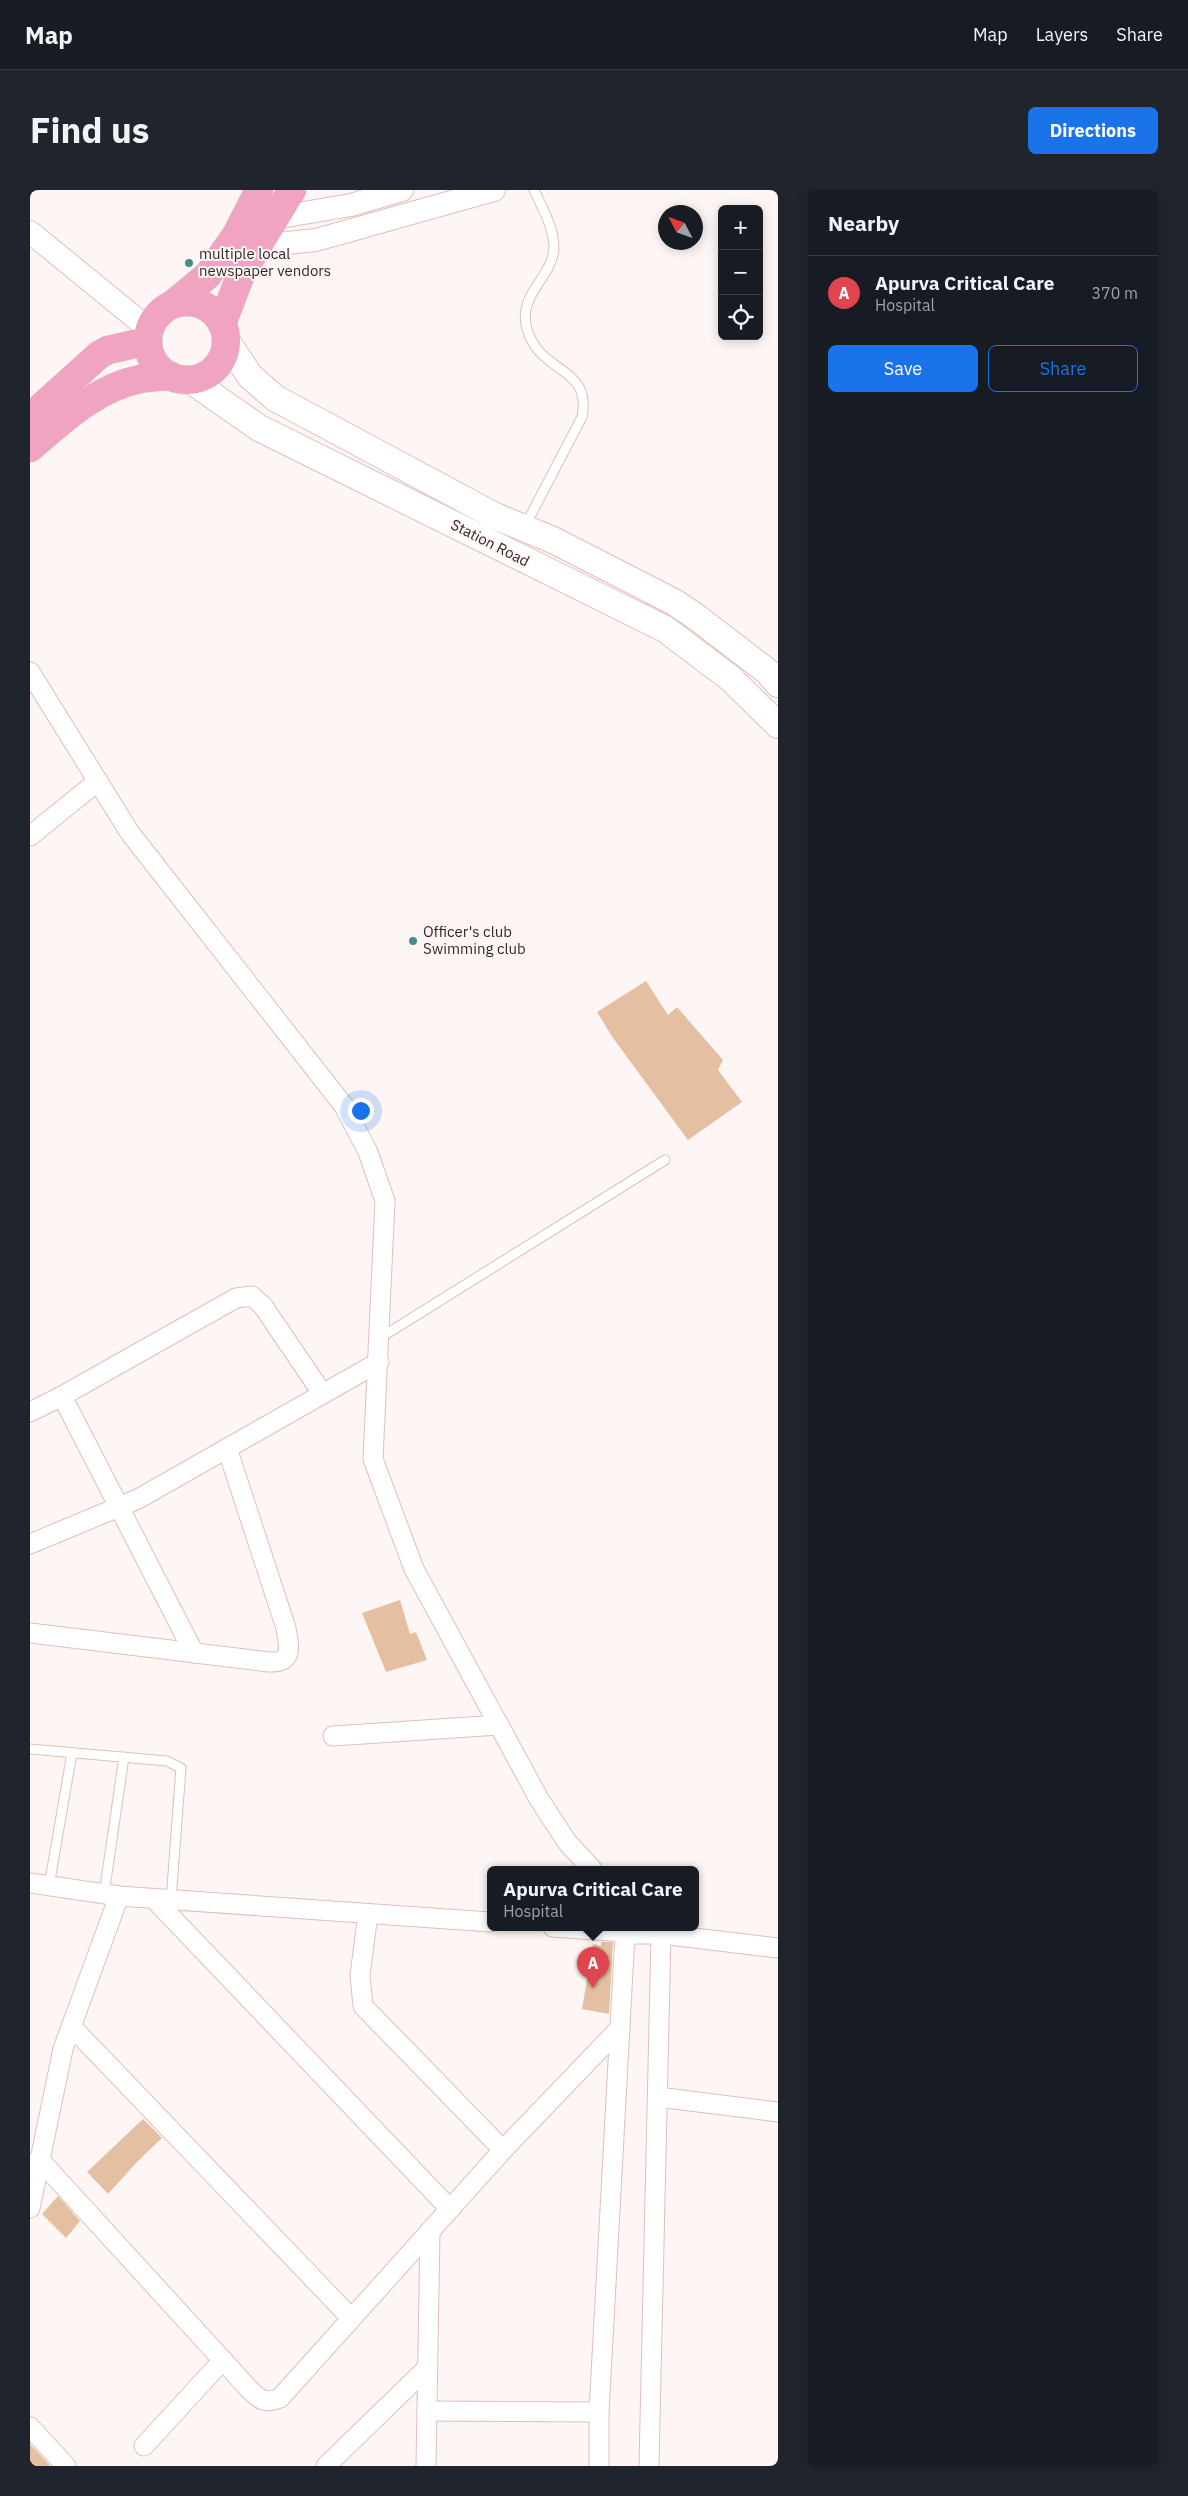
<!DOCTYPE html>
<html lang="en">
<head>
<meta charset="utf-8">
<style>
	:root { --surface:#171b24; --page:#20242c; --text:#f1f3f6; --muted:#9ea1a6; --line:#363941; --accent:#1a73e8 }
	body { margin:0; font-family:"IBM Plex Sans",sans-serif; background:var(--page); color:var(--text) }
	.controls { position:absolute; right:15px; top:15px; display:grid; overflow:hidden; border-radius:8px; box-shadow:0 2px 12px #0003 }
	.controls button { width:45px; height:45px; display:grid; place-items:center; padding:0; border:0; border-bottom:1px solid var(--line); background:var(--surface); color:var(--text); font:25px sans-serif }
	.compass { position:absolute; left:628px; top:15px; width:45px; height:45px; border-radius:50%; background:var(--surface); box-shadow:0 2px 12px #0003; rotate:311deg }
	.you { position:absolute; left:330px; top:920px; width:18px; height:18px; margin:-12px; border:4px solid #fff; border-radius:50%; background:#1a73e8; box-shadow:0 0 0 8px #1a73e833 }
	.badge { display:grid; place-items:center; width:32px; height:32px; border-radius:50%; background:var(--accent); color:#fff; font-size:16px; font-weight:700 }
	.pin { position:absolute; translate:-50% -41px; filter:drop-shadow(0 1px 2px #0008) }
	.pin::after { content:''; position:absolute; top:26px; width:18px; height:15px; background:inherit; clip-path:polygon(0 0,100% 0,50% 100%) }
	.popup { position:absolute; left:457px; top:1676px; width:212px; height:65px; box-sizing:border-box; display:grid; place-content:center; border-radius:8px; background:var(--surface); filter:drop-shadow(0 1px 4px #0005); font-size:16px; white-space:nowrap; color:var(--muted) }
	.popup b { font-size:19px; color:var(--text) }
	.popup::after { content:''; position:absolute; left:50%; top:100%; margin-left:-10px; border:10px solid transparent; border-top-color:var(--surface) }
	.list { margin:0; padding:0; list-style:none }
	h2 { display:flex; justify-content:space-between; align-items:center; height:65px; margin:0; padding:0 20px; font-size:21px }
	h2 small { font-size:16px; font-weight:400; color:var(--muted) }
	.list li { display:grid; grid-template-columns:32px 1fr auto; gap:15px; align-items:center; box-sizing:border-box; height:75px; padding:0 20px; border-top:1px solid var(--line) }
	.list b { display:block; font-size:19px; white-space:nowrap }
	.list p { margin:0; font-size:16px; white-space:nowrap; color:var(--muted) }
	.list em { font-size:16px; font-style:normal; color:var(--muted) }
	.actions { display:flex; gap:10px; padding:15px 20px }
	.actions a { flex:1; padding:11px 0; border:1px solid var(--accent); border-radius:8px; text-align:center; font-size:18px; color:var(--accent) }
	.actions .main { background:var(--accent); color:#fff }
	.icon { flex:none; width:28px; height:28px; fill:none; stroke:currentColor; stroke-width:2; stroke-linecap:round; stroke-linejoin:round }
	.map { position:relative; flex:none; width:748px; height:2276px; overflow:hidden; border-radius:8px }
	header { display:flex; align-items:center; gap:30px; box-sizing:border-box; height:70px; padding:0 25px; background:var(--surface); border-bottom:1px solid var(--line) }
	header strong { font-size:24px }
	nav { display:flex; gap:28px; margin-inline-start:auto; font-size:18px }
	.intro { display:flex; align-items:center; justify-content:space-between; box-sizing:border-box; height:120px; padding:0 30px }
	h1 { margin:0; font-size:35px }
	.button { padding:12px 22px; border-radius:8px; background:var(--accent); color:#fff; font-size:18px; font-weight:700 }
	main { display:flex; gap:30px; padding:0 30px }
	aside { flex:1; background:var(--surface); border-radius:8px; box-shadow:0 2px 12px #0003 }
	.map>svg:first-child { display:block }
</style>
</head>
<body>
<header>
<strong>Map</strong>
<nav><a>Map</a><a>Layers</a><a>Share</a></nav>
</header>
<div class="intro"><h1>Find us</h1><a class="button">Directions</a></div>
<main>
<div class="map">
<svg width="748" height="2276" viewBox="0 0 748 2276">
	<rect width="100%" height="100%" fill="#fdf6f4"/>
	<g fill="#e5bfa1">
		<polygon points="616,791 638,825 647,817 693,870 688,880 712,912 658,950 583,848 567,822"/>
		<polygon points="370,1410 380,1444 386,1442 397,1470 356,1482 332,1423"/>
		<polygon points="571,1752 583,1752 579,1824 552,1819 563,1754 571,1756"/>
		<polygon points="113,1929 132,1948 107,1972 78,2004 57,1982"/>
		<polygon points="28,2006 50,2031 36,2048 12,2024"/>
		<polygon points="0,2254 17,2272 20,2276 0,2276"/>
	</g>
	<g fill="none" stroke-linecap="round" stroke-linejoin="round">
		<g stroke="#e0bfb9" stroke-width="11">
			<g id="service">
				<path d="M 495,336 L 552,227 C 562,175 510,185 497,139 C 487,104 522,89 524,58 C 524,38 512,17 504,0"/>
				<polyline points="350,1148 635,970"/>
				<polyline points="0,1559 137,1571 151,1578 141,1710"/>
				<polyline points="19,1696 42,1563"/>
				<polyline points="74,1704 94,1567"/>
			</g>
		</g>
		<g stroke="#e0bfb9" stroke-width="21">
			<g id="minor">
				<polyline points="0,482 100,643 314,916 338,962 355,1011 343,1269 384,1379 509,1609 537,1652 562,1679"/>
				<polyline points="0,646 68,591"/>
				<polyline points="32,1206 164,1463"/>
				<polyline points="0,1222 32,1206 206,1108 222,1106 233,1116 292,1203"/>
				<polyline points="0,1354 108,1309 349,1172"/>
				<path d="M 0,1443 L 239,1472 C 264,1473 259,1457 256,1438 L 197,1258"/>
				<polyline points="303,1546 469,1535"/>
				<polyline points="0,1693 89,1706 460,1732"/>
				<polyline points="124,1709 420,2019"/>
				<polyline points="338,1724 330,1785 333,1816 473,1960"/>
				<polyline points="523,1737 596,1742 595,1744 631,1744 748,1758"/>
				<polyline points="41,1836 321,2128"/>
				<polyline points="628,1907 748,1922"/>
				<path d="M 9,1969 L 219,2199 C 230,2210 235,2214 250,2208 L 473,1960 L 590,1838"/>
				<polyline points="0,2018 33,1859 89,1706"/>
				<polyline points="397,2221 569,2222"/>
				<polyline points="0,2237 36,2276"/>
				<polyline points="114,2256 193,2170"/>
				<polyline points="296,2276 398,2177"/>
				<polyline points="396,2276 400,2041"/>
				<polyline points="569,2276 569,2222 595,1744"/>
				<polyline points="619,2276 631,1744 623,1737"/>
			</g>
		</g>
		<g stroke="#e0bfb9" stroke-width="24">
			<g id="tertiary">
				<polyline points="244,28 321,15 372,0"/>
				<polyline points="0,42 120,140"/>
				<polyline points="229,56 286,50 464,0"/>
			</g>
		</g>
		<g stroke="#e0bfb9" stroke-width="28">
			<g id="secondary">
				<polyline points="196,150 220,186 245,208 465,326 523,350 644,412 665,426 738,482 748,494"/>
				<polyline points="159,189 229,238 635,439 700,488 748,535"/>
			</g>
		</g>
		<g stroke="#d6d4d3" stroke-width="29">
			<g id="primary">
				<circle cx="157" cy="151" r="39"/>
				<polyline points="143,114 178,85 206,45 229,0"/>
				<polyline points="192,134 211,84 262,0"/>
				<polyline points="0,227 69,165 78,160 118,151"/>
				<path d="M 0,258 C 33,230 66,198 110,189 C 120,187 131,187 141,186"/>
			</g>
		</g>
		<use href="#service" stroke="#fff" stroke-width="9"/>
		<use href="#minor" stroke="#fff" stroke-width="19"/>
		<use href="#tertiary" stroke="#fff" stroke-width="22"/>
		<use href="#secondary" stroke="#fff" stroke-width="26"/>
		<use href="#primary" stroke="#f1a4c2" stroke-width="28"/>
	</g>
	<g fill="#478d85" stroke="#fdf6f4" stroke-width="2">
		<circle cx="159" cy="73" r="5"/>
		<circle cx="383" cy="751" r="5"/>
	</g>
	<g text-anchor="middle" stroke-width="4" stroke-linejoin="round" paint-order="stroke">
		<g font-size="15" fill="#342725" stroke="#fdf6f4" text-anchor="start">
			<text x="169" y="69">multiple local<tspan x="169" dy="17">newspaper vendors</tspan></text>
			<text x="393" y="747">Officer's club<tspan x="393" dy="17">Swimming club</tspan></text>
		</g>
		<g font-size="15" fill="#342725" stroke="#fdf6f4">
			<text transform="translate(460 353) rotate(27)" y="5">Station Road</text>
		</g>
	</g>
</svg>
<div class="controls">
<button>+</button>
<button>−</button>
<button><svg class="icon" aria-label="locate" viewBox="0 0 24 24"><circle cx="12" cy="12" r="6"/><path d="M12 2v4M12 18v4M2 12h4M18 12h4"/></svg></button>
</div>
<svg class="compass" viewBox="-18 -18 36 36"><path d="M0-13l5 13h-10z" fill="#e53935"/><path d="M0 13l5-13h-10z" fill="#9ea1a6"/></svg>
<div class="you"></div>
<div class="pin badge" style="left:563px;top:1798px;background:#e0444e">A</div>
<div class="popup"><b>Apurva Critical Care</b>Hospital</div>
</div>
<aside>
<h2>Nearby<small></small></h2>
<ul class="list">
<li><span class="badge" style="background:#e0444e">A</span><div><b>Apurva Critical Care</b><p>Hospital</p></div><em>370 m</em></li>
</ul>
<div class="actions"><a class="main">Save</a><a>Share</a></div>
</aside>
</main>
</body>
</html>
